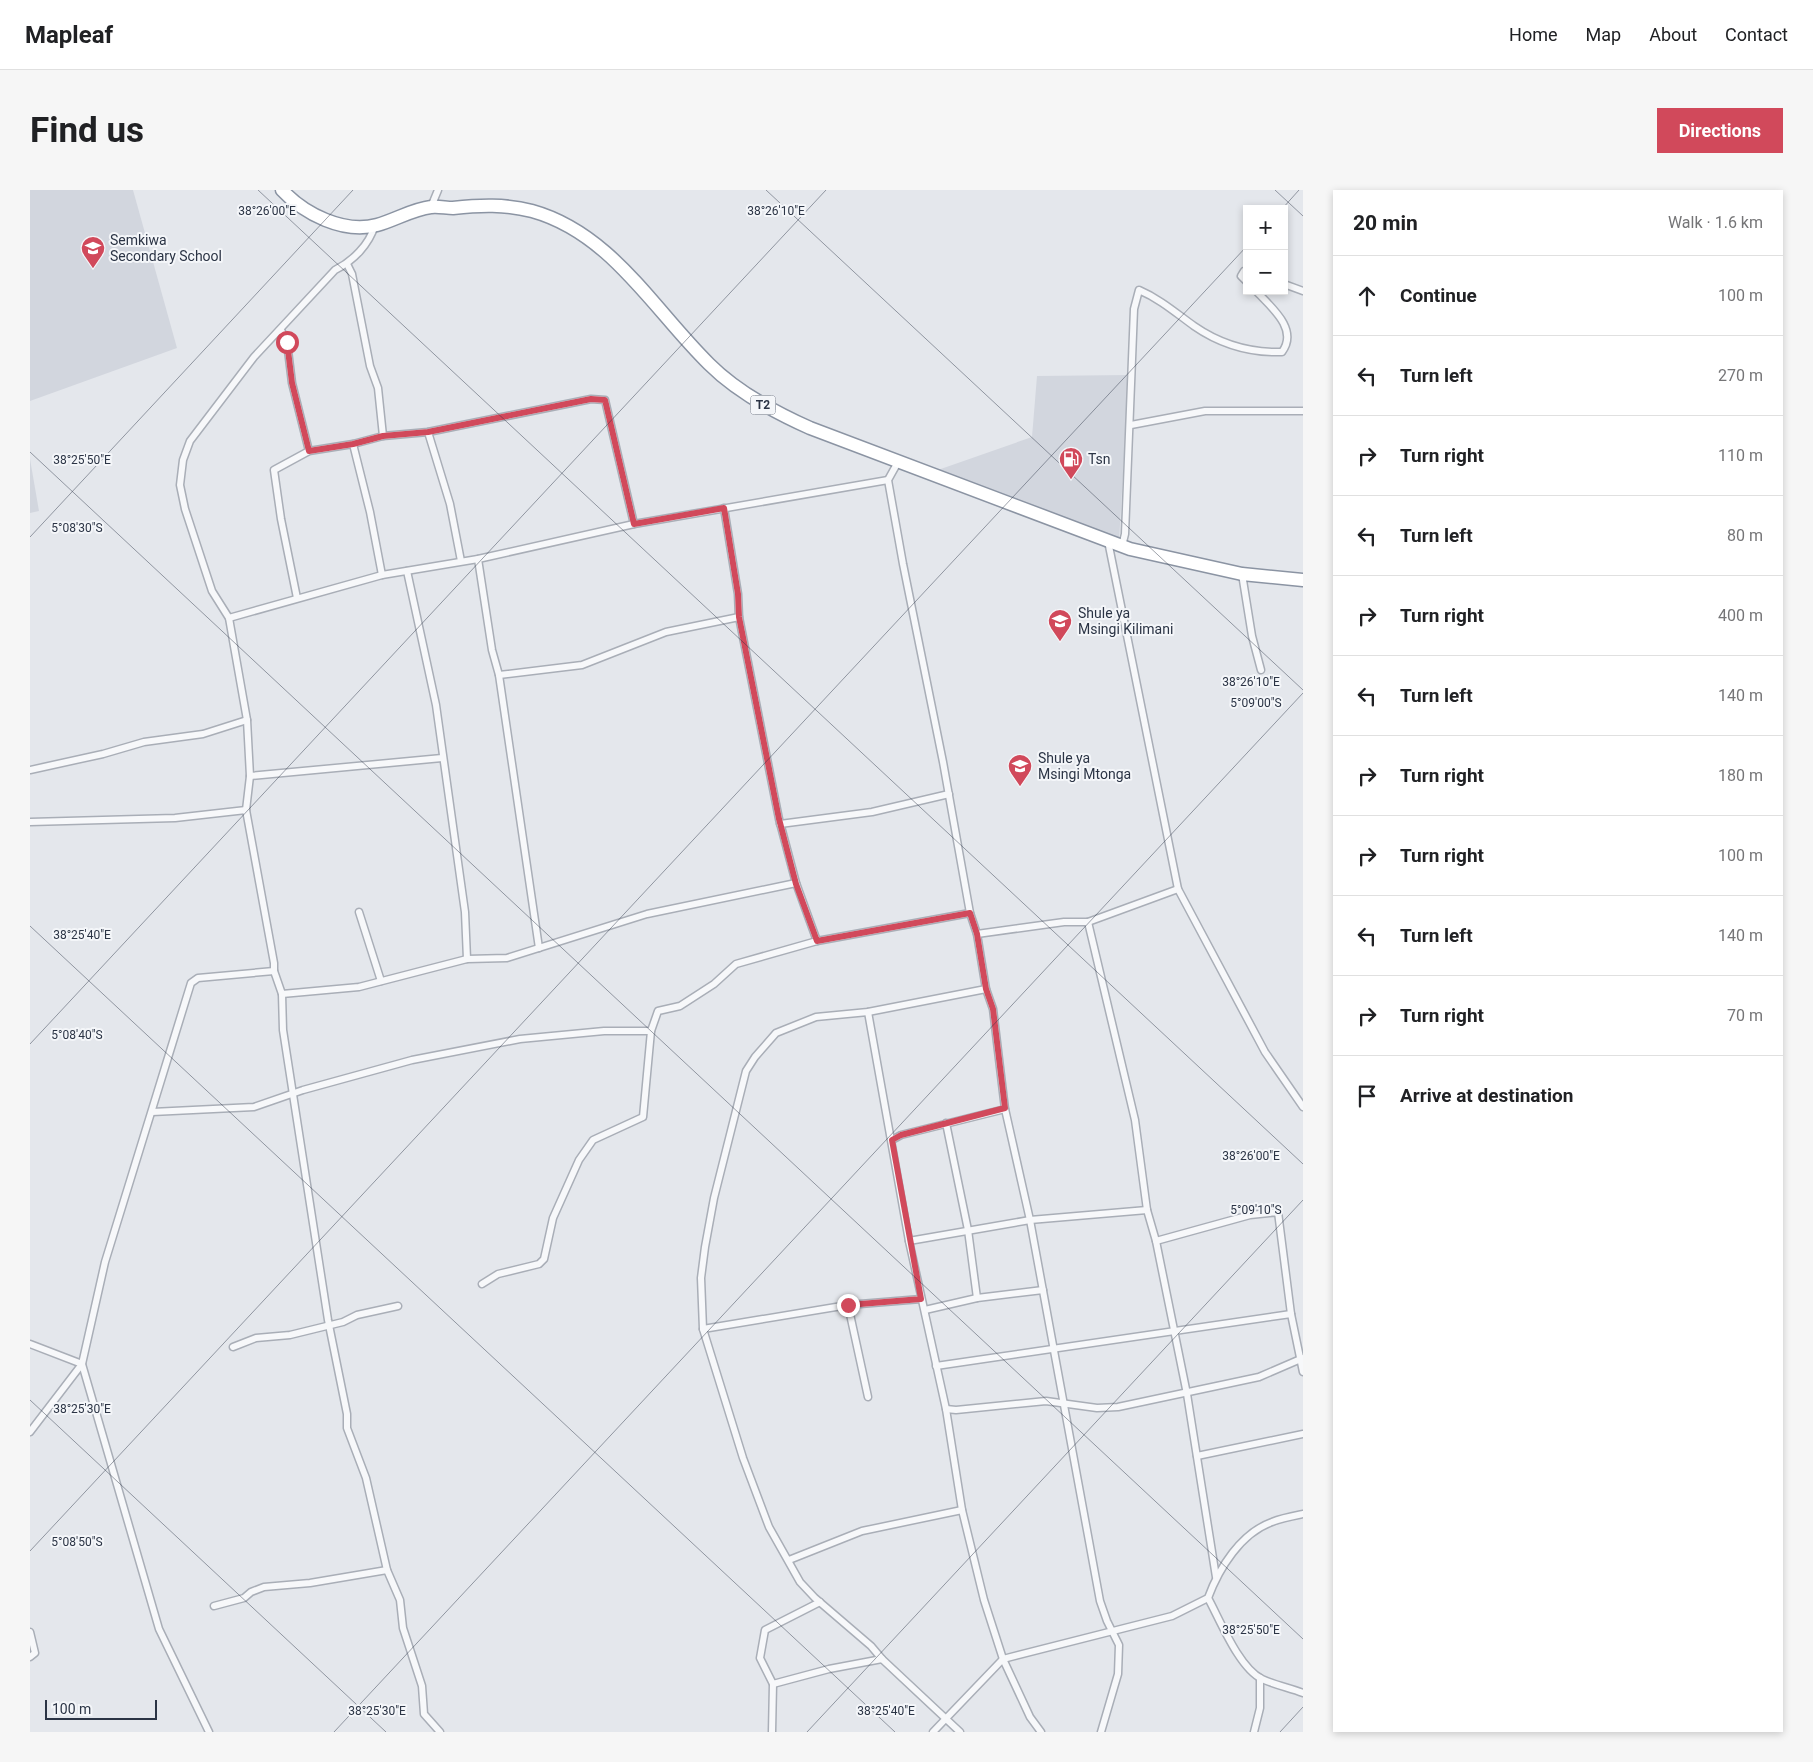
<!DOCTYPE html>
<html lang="en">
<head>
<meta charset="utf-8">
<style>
	:root { --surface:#fff; --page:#f6f6f6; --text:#202124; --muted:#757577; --line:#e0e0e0; --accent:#d1495b }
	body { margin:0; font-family:Roboto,sans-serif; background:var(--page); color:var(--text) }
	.controls { position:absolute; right:15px; top:15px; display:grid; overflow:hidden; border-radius:0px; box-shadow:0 2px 8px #0003 }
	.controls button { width:45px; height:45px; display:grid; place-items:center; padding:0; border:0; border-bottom:1px solid var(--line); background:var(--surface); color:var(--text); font:25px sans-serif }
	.scale { position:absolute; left:15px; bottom:12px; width:112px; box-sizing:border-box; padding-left:5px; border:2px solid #2b3445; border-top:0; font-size:14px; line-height:18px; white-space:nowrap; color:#2b3445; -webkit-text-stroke:4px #f4f6f9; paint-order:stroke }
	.stop { position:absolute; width:15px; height:15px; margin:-11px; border:4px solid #d1495b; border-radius:50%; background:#fff }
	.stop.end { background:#d1495b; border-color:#fff; box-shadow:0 1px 5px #0008 }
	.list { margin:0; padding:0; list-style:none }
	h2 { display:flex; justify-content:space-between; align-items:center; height:65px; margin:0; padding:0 20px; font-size:21px }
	h2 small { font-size:16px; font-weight:400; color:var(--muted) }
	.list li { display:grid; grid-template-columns:32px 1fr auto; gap:15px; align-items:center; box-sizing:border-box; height:80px; padding:0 20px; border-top:1px solid var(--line) }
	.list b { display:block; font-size:19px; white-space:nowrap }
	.list em { font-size:16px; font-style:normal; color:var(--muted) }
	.icon { flex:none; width:28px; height:28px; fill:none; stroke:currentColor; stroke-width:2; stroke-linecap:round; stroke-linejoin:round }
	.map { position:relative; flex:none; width:1273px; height:1542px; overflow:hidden; border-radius:0px }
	header { display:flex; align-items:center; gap:30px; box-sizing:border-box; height:70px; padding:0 25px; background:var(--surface); border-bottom:1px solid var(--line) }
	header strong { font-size:24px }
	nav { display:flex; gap:28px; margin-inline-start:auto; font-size:18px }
	.intro { display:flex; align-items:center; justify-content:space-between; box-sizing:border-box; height:120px; padding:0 30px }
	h1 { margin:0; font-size:35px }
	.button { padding:12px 22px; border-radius:0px; background:var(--accent); color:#fff; font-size:18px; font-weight:700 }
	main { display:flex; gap:30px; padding:0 30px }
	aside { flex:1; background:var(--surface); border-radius:0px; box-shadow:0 2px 8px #0003 }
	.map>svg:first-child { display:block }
</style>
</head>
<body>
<header>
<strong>Mapleaf</strong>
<nav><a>Home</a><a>Map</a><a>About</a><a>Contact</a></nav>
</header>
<div class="intro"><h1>Find us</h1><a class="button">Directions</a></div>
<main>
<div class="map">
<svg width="1273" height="1542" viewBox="0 0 1273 1542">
	<rect width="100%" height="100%" fill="#e4e7ec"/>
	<g fill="#d2d6de">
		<polygon points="0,0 103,0 147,158 0,211"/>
		<polygon points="1099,185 1089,351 905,281 1002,247 1007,186"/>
		<polygon points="0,269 9,321 0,323"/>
	</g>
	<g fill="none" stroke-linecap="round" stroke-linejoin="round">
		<g stroke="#a9aeb7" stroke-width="9">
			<g id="street">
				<polyline points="401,17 408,0"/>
				<path d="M 345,35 C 339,55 323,71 305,80 L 224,167 L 160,251 L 153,270 L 150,295 L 155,319 L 182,401 L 199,428 L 217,530 L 220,586 L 216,620 L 244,773 L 244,781 L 252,804 L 253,840 L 298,1130 L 317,1224 L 317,1238 L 336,1288 L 357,1380 L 370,1410 L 373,1438 L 392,1496 L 394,1524 L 410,1542"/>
				<polyline points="317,74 322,84 340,176 348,198 353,246"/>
				<polyline points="1217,81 1214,81 1211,86 1217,92"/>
				<polyline points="1254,94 1273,101"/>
				<polyline points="251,140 257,152 262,193 279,261"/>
				<polyline points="1101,235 1175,221 1273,221"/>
				<polyline points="398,242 420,314 431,371"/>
				<polyline points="323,254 340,322 352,385"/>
				<polyline points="868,272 858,290 873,374 913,572 940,723 947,744 956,799 963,819 975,919 1000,1030 1070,1411 1077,1431 1089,1455 1088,1484 1071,1542"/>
				<polyline points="694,318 708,404 709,427 749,629 766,693 787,751"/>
				<polyline points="1078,351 1148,699 1235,862 1273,917"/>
				<path d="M 1092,356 L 1095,344 L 1104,119 L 1109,100 C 1130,109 1146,123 1164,136 C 1190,154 1220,163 1252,162 C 1269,139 1241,117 1226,101"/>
				<polyline points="448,369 462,460 469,485 509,758"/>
				<polyline points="377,381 406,515 435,722 437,769"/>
				<polyline points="1212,384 1222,446 1231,480"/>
				<polyline points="267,408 251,329 244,280 279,261 323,254 353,246 398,242 561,209 575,210 604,334"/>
				<polyline points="199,428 352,385 448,369 604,334 858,290"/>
				<polyline points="469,485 552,475 636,442 709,427"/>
				<polyline points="0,580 73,564 114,552 173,544 217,530"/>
				<polyline points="220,586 412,568"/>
				<polyline points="0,632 145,628 216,620"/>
				<polyline points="750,634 842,622 919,604"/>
				<polyline points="329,722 351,791"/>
				<polyline points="1058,732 1105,930 1117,1020 1126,1051 1157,1204 1186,1387"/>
				<polyline points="947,744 1034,732 1058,732 1148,699"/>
				<polyline points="252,804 329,797 437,769 477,768 617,724 766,693"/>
				<polyline points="838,822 879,1051 916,1219 932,1320 954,1410 973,1469 1000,1527 1011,1542"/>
				<polyline points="122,922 224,917 273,900 382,870 490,849 574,841 621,841"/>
				<polyline points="916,933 938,1040 947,1108"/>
				<polyline points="862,950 871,945 975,919"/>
				<polyline points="879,1051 1000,1030 1117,1020"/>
				<polyline points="1126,1051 1220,1025 1248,1022 1261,1124 1273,1182"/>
				<polyline points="452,1094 468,1084 509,1074 514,1069 523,1028 549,970 563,950 613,927 621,841 628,821 650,816 684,794 706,774 787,751 940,723"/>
				<polyline points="818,1115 838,1207"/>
				<polyline points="895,1120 947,1108 1013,1100"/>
				<polyline points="673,1139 818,1115 891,1109"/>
				<polyline points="0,1154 52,1174 129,1439 179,1542"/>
				<polyline points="203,1157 226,1148 260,1145 313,1132 327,1125 368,1116"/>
				<polyline points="906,1176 1261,1124"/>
				<polyline points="916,1219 926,1220 1016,1211 1067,1218 1088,1217 1229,1187 1273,1168"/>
				<polyline points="0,1242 52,1174 75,1072 161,793 168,788 244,781"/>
				<polyline points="1167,1266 1273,1244"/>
				<polyline points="759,1370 832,1341 932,1320"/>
				<path d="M 1178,1408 C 1190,1430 1209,1478 1232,1489 C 1245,1495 1260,1498 1273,1503"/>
				<polyline points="184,1416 214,1408 221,1402 234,1397 280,1393 357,1380"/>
				<polyline points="0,1442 5,1463 0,1467"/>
				<polyline points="743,1494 799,1479 852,1469"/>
				<polyline points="742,1542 743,1494 730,1468 735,1440 790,1412"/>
				<path d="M 903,1542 L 973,1469 L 1142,1426 L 1178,1408 C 1189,1378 1211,1343 1242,1332 C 1252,1328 1263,1326 1273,1324"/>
				<polyline points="930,1542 852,1469 841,1456 785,1408 770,1392 739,1337 713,1268 673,1139 671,1088 675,1057 684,1008 716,881 725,867 746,843 786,827 838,822 956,799"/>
				<polyline points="1224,1542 1230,1518 1230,1488"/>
			</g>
		</g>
		<g stroke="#8b94a3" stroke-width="15">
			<path id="highway" d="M 252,0 C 274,24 314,44 347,35 C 365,30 383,19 401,17 C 408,16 416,18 423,18 C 450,15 475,14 502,21 C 581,43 623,119 679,174 C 707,202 744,222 780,238 L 1100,359 L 1212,384 L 1273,390"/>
		</g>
		<use href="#street" stroke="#f7f8fa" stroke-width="6"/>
		<use href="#highway" stroke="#fff" stroke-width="12"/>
	</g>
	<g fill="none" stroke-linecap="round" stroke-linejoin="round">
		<polyline stroke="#d1495b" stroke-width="6" points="257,152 262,193 279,261 323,254 353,246 398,242 561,209 575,210 604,334 694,318 708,404 709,427 749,629 766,694 787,751 940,723 947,744 956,799 963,819 975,918 871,945 862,950 891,1109 818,1115"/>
	</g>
	<path fill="none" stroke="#2b3445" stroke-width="1" stroke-opacity="0.45" d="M 228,0 L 1273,974M 736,0 L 1273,500M 1245,0 L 1273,26M 1252,19 L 1269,0M 0,262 L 1273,1449M 0,347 L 323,0M 0,736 L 865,1542M 0,854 L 796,0M 0,1210 L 356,1542M 0,1361 L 1217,56M 304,1542 L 1273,503M 777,1542 L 1273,1010M 1250,1542 L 1273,1517"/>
	<defs>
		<g id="school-pin" transform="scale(1.25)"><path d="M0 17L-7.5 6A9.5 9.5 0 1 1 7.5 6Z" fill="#d1495b" stroke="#f4f6f9"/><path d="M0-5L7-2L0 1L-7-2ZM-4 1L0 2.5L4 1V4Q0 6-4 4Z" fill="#fff"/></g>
		<g id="fuel-pin" transform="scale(1.25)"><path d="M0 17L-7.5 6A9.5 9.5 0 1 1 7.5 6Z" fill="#d1495b" stroke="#f4f6f9"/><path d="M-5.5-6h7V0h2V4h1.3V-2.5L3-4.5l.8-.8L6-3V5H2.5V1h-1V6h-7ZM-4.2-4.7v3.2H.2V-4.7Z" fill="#fff"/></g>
	</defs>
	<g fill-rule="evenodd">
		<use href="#school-pin" x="63" y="58"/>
		<use href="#fuel-pin" x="1041" y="269"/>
		<use href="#school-pin" x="1030" y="431"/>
		<use href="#school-pin" x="990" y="576"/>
	</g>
	<g text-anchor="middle" stroke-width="4" stroke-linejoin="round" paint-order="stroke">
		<rect fill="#f4f6f9" stroke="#676e7b" stroke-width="1" x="720.5" y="205.5" width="25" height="19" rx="4"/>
		<g font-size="12" font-weight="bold" fill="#2b3445">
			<text x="733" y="219">T2</text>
		</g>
		<g font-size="14" fill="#2b3445" stroke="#f4f6f9" text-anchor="start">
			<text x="80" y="55">Semkiwa<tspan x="80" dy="16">Secondary School</tspan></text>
			<text x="1058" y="274">Tsn</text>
			<text x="1048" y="428">Shule ya<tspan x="1048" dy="16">Msingi Kilimani</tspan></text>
			<text x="1008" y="573">Shule ya<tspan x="1008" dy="16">Msingi Mtonga</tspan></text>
		</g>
	</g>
	<g font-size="12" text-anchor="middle" fill="#2b3445" stroke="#f4f6f9" stroke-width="4" stroke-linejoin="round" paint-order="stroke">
		<text x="237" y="25">38°26'00"E</text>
		<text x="746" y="25">38°26'10"E</text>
		<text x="52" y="274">38°25'50"E</text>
		<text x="47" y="342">5°08'30"S</text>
		<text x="1221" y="496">38°26'10"E</text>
		<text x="1226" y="517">5°09'00"S</text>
		<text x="52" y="749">38°25'40"E</text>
		<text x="47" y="849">5°08'40"S</text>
		<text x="1221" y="970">38°26'00"E</text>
		<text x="1226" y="1024">5°09'10"S</text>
		<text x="52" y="1223">38°25'30"E</text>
		<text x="47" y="1356">5°08'50"S</text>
		<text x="1221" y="1444">38°25'50"E</text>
		<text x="347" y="1525">38°25'30"E</text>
		<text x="856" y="1525">38°25'40"E</text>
	</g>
</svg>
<div class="controls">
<button>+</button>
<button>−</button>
</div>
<div class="scale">100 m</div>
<div class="stop" style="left:257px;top:152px"></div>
<div class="stop end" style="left:818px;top:1115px"></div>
</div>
<aside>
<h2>20 min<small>Walk · 1.6 km</small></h2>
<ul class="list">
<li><svg class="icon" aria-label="ahead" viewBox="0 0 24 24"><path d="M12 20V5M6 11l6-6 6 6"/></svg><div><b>Continue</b></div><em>100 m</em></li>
<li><svg class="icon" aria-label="left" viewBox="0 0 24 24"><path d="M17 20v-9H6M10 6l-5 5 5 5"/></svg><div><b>Turn left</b></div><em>270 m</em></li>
<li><svg class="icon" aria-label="right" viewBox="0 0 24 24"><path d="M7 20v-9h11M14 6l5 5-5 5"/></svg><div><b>Turn right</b></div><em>110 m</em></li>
<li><svg class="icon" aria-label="left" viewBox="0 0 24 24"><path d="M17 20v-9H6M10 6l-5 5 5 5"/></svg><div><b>Turn left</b></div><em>80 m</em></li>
<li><svg class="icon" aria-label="right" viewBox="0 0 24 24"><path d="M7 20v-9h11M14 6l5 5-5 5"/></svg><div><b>Turn right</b></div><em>400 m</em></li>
<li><svg class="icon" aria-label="left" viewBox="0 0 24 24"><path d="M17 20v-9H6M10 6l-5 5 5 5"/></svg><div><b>Turn left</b></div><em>140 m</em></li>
<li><svg class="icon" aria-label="right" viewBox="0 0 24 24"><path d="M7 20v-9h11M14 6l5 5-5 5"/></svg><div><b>Turn right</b></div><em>180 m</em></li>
<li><svg class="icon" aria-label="right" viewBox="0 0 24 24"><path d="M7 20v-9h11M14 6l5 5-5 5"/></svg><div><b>Turn right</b></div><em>100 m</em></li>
<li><svg class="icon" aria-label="left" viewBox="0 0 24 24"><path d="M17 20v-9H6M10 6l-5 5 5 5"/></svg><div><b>Turn left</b></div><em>140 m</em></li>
<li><svg class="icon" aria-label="right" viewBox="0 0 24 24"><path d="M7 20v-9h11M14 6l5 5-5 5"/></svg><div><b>Turn right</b></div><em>70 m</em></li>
<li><svg class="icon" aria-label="arrive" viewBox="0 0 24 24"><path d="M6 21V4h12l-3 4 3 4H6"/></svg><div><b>Arrive at destination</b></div></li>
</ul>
</aside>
</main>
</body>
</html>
